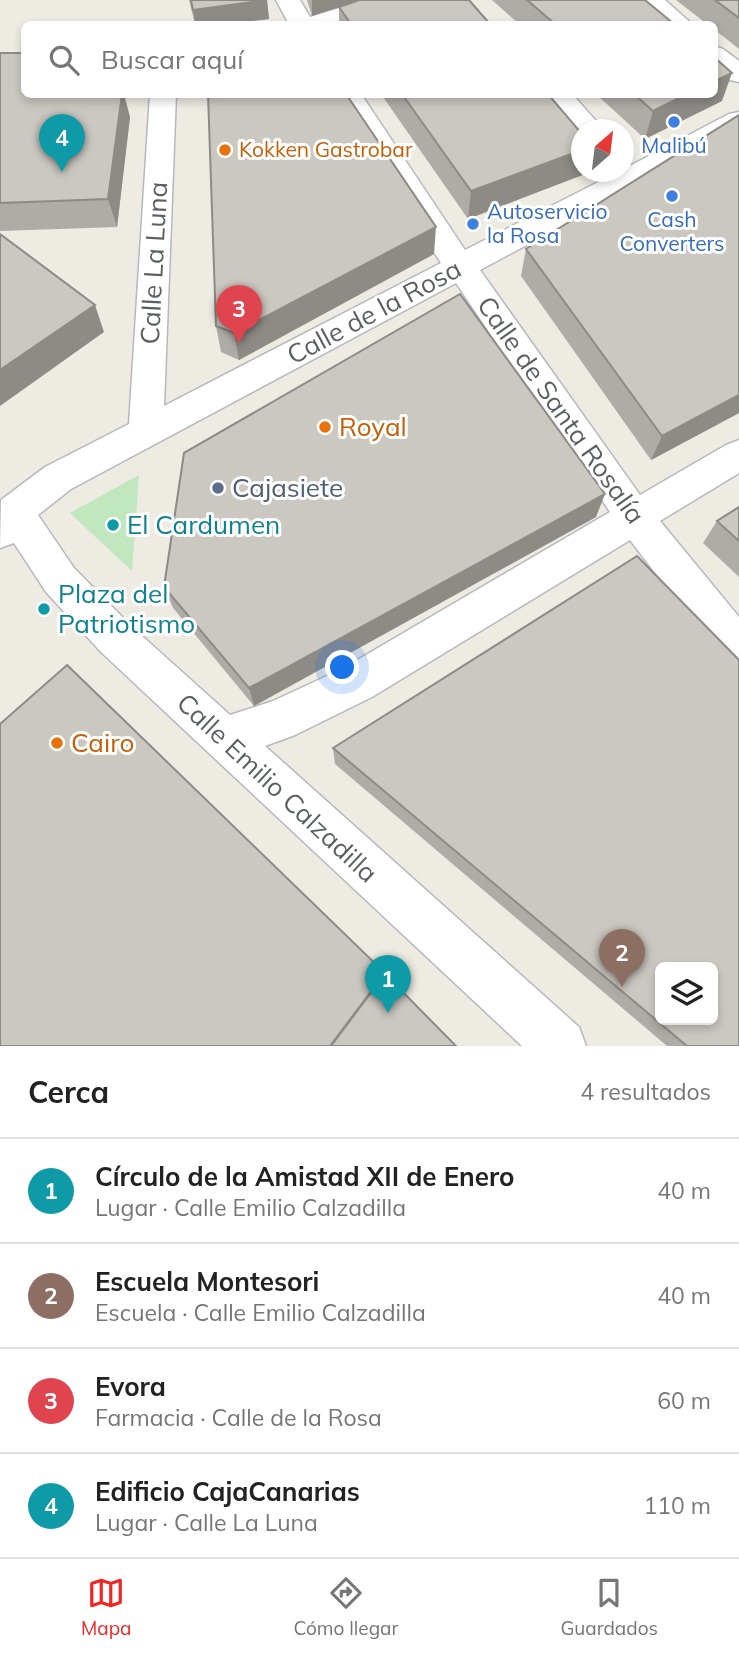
<!DOCTYPE html>
<html lang="es">
<head>
<meta charset="utf-8">
<style>
	:root { --surface:#fff; --page:#f2f2f2; --text:#222; --muted:#767676; --line:#e0e0e0; --accent:#f22525 }
	body { margin:0; font-family:Mulish,sans-serif; background:var(--page); color:var(--text) }
	.controls { position:absolute; right:21px; bottom:21px; display:grid; overflow:hidden; border-radius:10px; box-shadow:0 4px 10px #0003 }
	.controls button { width:63px; height:63px; display:grid; place-items:center; padding:0; border:0; border-bottom:2px solid var(--line); background:var(--surface); color:var(--text); font:35px sans-serif }
	.compass { position:absolute; left:571px; top:119px; width:63px; height:63px; border-radius:50%; background:var(--surface); box-shadow:0 4px 10px #0003; rotate:28deg }
	.you { position:absolute; left:343px; top:668px; width:24px; height:24px; margin:-18px; border:5px solid #fff; border-radius:50%; background:#1a73e8; box-shadow:0 0 0 10px #1a73e833 }
	.badge { display:grid; place-items:center; width:46px; height:46px; border-radius:50%; background:var(--accent); color:#fff; font-size:23px; font-weight:700 }
	.pin { position:absolute; translate:-50% -58px; filter:drop-shadow(0 2px 4px #0008) }
	.pin::after { content:''; position:absolute; top:37px; width:24px; height:21px; background:inherit; clip-path:polygon(0 0,100% 0,50% 100%) }
	.list { margin:0; padding:0; list-style:none }
	h2 { display:flex; justify-content:space-between; align-items:center; height:91px; margin:0; padding:0 28px; font-size:30px }
	h2 small { font-size:23px; font-weight:400; color:var(--muted) }
	.list li { display:grid; grid-template-columns:46px 1fr auto; gap:21px; align-items:center; box-sizing:border-box; height:105px; padding:0 28px; border-top:2px solid var(--line) }
	.list b { display:block; font-size:26px; white-space:nowrap }
	.list p { margin:0; font-size:23px; white-space:nowrap; color:var(--muted) }
	.list em { font-size:23px; font-style:normal; color:var(--muted) }
	.icon { flex:none; width:38px; height:38px; fill:none; stroke:currentColor; stroke-width:2; stroke-linecap:round; stroke-linejoin:round }
	.map { position:relative; flex:none; width:739px; height:1046px; overflow:hidden }
	.search { position:absolute; background:var(--surface); box-shadow:0 4px 10px #0003; left:21px; right:21px; top:21px; height:77px; display:flex; align-items:center; gap:18px; box-sizing:border-box; padding:0 24px; border-radius:10px; color:var(--muted); font-size:26px }
	.sheet { height:511px; background:var(--surface) }
	nav { display:flex; justify-content:space-around; align-items:center; box-sizing:border-box; height:98px; border-top:2px solid var(--line); background:var(--surface); font-size:19px; color:var(--muted) }
	nav a { display:grid; justify-items:center; gap:4px }
	nav .on { color:var(--accent) }
	.map>svg:first-child { display:block }
</style>
</head>
<body>
<div class="map">
<svg width="739" height="1046" viewBox="0 0 739 1046">
	<rect width="100%" height="100%" fill="#eeebe2"/>
	<polygon fill="#c0e7bd" points="139,475 132,571 70,513"/>
	<g fill="none" stroke-linecap="round" stroke-linejoin="round">
		<g stroke="#b5b9bd" stroke-width="3">
			<g id="minor">
				<polygon points="276,0 300,0 310,17 366,0 404,0 401,5 338,24 289,24"/>
				<polygon points="638,0 665,0 692,24 664,24"/>
				<polygon points="714,46 723,49 739,61 739,82 730,80 714,67"/>
				<path d="M 150,94 L 176,94 L 164,406 L 441,263 L 334,94 L 361,94 L 465,250 L 618,172 L 624,172 L 624,169 L 729,114 L 739,112 L 739,131 L 480,270 L 640,495 L 726,445 L 739,440 L 739,473 L 660,521 L 739,617 L 739,668 L 724,663 L 630,540 L 372,697 L 295,735 L 265,746 L 579,1027 L 586,1046 L 522,1046 L 101,652 L 46,592 L 14,543 L 0,548 L 1,500 L 45,467 L 129,424 ZM 456,283 L 610,512 L 342,669 L 273,701 L 230,715 L 131,626 L 74,568 L 38,515 L 71,489 Z"/>
				<polygon points="543,94 572,94 604,130 582,130 580,136"/>
			</g>
		</g>
		<use href="#minor" fill="#fff" fill-rule="evenodd"/>
	</g>
	<g fill="#afaba6">
		<polygon points="189,0 267,0 269,19 226,24 195,24"/>
		<polygon points="307,0 469,0 490,24 339,24 339,7 312,16"/>
		<polygon points="492,0 645,0 674,24 519,24"/>
		<polygon points="676,0 739,0 739,49 715,30 715,24 707,24"/>
		<polygon points="0,53 130,117 117,227 0,231"/>
		<polygon points="381,94 548,94 585,174 468,219"/>
		<polygon points="596,94 715,94 722,101 645,139"/>
		<polygon points="739,115 739,413 651,460 521,276 526,249"/>
		<polygon points="434,254 239,360 221,352 216,326"/>
		<polygon points="739,507 739,577 703,543 717,521"/>
		<polygon points="596,517 254,706 173,608 164,587"/>
		<polygon points="333,748 739,1046 667,1046 335,764"/>
	</g>
	<g fill="#8e8b87">
		<polygon points="267,0 269,19 226,24 195,24 193,10"/>
		<polygon points="312,0 361,0 312,16"/>
		<polygon points="732,73 722,101 645,139 653,111 687,94 715,94 715,81"/>
		<polygon points="122,94 124,94 130,117 117,227 108,199"/>
		<polygon points="582,150 582,172 586,172 585,174 468,219 471,191"/>
		<polygon points="436,227 434,254 239,360 234,333"/>
		<polygon points="95,305 104,332 0,406 0,370"/>
		<polygon points="739,395 739,413 651,460 662,436"/>
		<polygon points="605,494 596,517 254,706 249,688"/>
	</g>
	<g fill="#cbc7c1" stroke="#8e8b87" stroke-width="2" fill-rule="evenodd">
		<polygon points="191,0 267,0 193,10"/>
		<polygon points="359,0 469,0 490,24 351,24 339,7"/>
		<polygon points="527,0 645,0 674,24 555,24"/>
		<polygon points="715,0 739,0 739,18"/>
		<polygon points="0,53 24,53 24,94 122,94 108,199 0,203"/>
		<polygon points="715,58 732,73 715,81"/>
		<polygon points="208,94 346,94 436,227 234,333 216,326"/>
		<polygon points="402,94 548,94 582,134 582,150 471,191"/>
		<polygon points="634,94 687,94 653,111"/>
		<polygon points="739,115 739,395 662,436 526,249"/>
		<polygon points="0,234 95,305 0,370"/>
		<polygon points="460,294 605,494 249,688 164,587 184,453"/>
		<polygon points="739,507 739,541 717,521"/>
		<path d="M 637,556 L 739,660 L 739,1046 L 687,1046 L 333,748 ZM 660,967 L 713,967 L 713,1020 L 660,1020 Z"/>
		<polygon points="67,665 385,973 330,1046 0,1046 0,724"/>
		<polygon points="385,974 456,1046 331,1046"/>
	</g>
	<g fill="#3f7fe0" stroke="#fff" stroke-width="2.5">
		<circle cx="674" cy="122" r="7"/>
		<circle cx="672" cy="196" r="7"/>
		<circle cx="473" cy="224" r="7"/>
	</g>
	<g fill="#e8710a" stroke="#fff" stroke-width="2.5">
		<circle cx="225" cy="150" r="7"/>
		<circle cx="325" cy="427" r="7"/>
		<circle cx="57" cy="743" r="7"/>
	</g>
	<circle fill="#5c6f8a" stroke="#fff" stroke-width="2.5" cx="218" cy="488" r="7"/>
	<g fill="#0f9aa8" stroke="#fff" stroke-width="2.5">
		<circle cx="113" cy="525" r="7"/>
		<circle cx="44" cy="609" r="7"/>
	</g>
	<g text-anchor="middle" stroke-width="6" stroke-linejoin="round" paint-order="stroke">
		<g font-size="21" fill="#366cbe" stroke="#fff">
			<text x="674" y="153">Malibú</text>
			<text x="487" y="219" text-anchor="start">Autoservicio<tspan x="487" dy="24">la Rosa</tspan></text>
			<text x="672" y="227">Cash<tspan x="672" dy="24">Converters</tspan></text>
		</g>
		<g font-size="21" fill="#c56008" stroke="#fff" text-anchor="start">
			<text x="239" y="157">Kokken Gastrobar</text>
		</g>
		<g font-size="26" fill="#5b5f64" stroke="#fff">
			<text transform="translate(154 263) rotate(-87)" y="9">Calle La Luna</text>
			<text transform="translate(374 312) rotate(-28)" y="9">Calle de la Rosa</text>
			<text transform="translate(561 410) rotate(55)" y="9">Calle de Santa Rosalía</text>
			<text transform="translate(277 788) rotate(43)" y="9">Calle Emilio Calzadilla</text>
		</g>
		<g font-size="26" fill="#c56008" stroke="#fff" text-anchor="start">
			<text x="339" y="436">Royal</text>
			<text x="71" y="752">Cairo</text>
		</g>
		<g font-size="26" fill="#4e5e75" stroke="#fff" text-anchor="start">
			<text x="232" y="497">Cajasiete</text>
		</g>
		<g font-size="26" fill="#0d838f" stroke="#fff" text-anchor="start">
			<text x="127" y="534">El Cardumen</text>
			<text x="58" y="603">Plaza del<tspan x="58" dy="30">Patriotismo</tspan></text>
		</g>
	</g>
</svg>
<div class="controls">
<button><svg class="icon" aria-label="layers" viewBox="0 0 24 24"><path d="M12 4l9 5-9 5-9-5zM3 14l9 5 9-5"/></svg></button>
</div>
<svg class="compass" viewBox="-18 -18 36 36"><path d="M0-13l5 13h-10z" fill="#e53935"/><path d="M0 13l5-13h-10z" fill="#767676"/></svg>
<div class="you"></div>
<div class="pin badge" style="left:388px;top:1013px;background:#0f9aa8">1</div>
<div class="pin badge" style="left:622px;top:987px;background:#8d6e63">2</div>
<div class="pin badge" style="left:239px;top:343px;background:#e0444e">3</div>
<div class="pin badge" style="left:62px;top:172px;background:#0f9aa8">4</div>
<div class="search"><svg class="icon" aria-label="search" viewBox="0 0 24 24"><circle cx="10" cy="10" r="6"/><path d="M15 15l6 6"/></svg>Buscar aquí</div>
</div>
<section class="sheet">
<h2>Cerca<small>4 resultados</small></h2>
<ul class="list">
<li><span class="badge" style="background:#0f9aa8">1</span><div><b>Círculo de la Amistad XII de Enero</b><p>Lugar · Calle Emilio Calzadilla</p></div><em>40 m</em></li>
<li><span class="badge" style="background:#8d6e63">2</span><div><b>Escuela Montesori</b><p>Escuela · Calle Emilio Calzadilla</p></div><em>40 m</em></li>
<li><span class="badge" style="background:#e0444e">3</span><div><b>Evora</b><p>Farmacia · Calle de la Rosa</p></div><em>60 m</em></li>
<li><span class="badge" style="background:#0f9aa8">4</span><div><b>Edificio CajaCanarias</b><p>Lugar · Calle La Luna</p></div><em>110 m</em></li>
</ul>
</section>
<nav>
<a class="on"><svg class="icon" aria-label="map" viewBox="0 0 24 24"><path d="M3 6l6-2 6 2 6-2v14l-6 2-6-2-6 2zM9 4v14M15 6v14"/></svg>Mapa</a>
<a><svg class="icon" aria-label="directions" viewBox="0 0 24 24"><path d="M12 3l9 9-9 9-9-9zM9 14v-3h6M13 9l2 2-2 2"/></svg>Cómo llegar</a>
<a><svg class="icon" aria-label="saved" viewBox="0 0 24 24"><path d="M7 4h10v16l-5-4-5 4z"/></svg>Guardados</a>
</nav>
</body>
</html>
